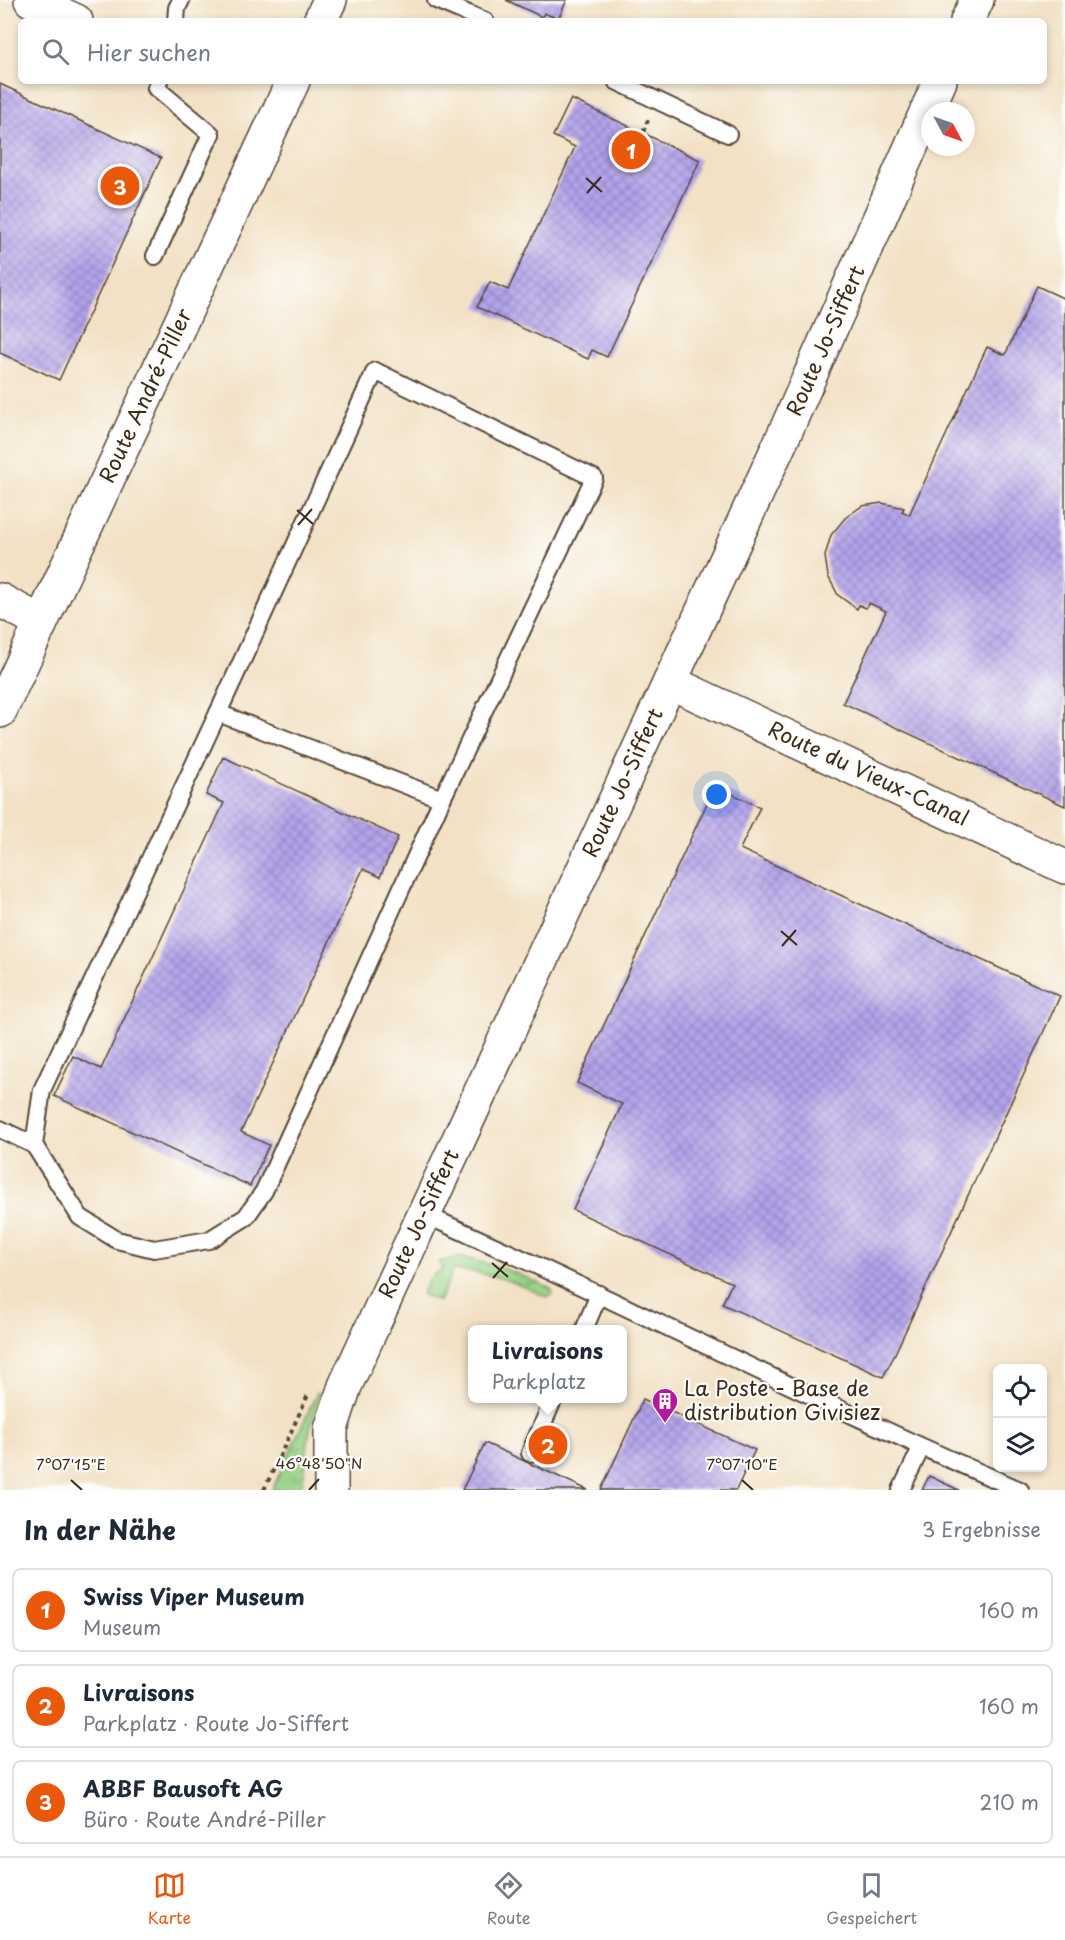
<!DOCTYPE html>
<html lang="de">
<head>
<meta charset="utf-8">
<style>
	:root { --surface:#fff; --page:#f6f6f7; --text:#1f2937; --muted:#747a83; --line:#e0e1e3; --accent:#ea580c }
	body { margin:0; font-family:"Playpen Sans",sans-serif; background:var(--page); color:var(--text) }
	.controls { position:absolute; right:18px; bottom:18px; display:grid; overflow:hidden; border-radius:9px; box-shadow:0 3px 9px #0003 }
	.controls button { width:54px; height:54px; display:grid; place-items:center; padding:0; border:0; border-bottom:2px solid var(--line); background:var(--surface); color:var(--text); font:30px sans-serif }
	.compass { position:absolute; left:921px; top:102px; width:54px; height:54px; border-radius:50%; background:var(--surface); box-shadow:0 3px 9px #0003; rotate:131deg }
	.you { position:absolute; left:717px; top:795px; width:21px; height:21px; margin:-15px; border:4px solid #fff; border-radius:50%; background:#1a73e8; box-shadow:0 0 0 9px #1a73e833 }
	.badge { display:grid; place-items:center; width:39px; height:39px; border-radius:50%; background:var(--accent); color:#fff; font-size:20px; font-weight:700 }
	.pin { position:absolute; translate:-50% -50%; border:3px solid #fff; box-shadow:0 2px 6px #0006 }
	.popup { position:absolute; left:468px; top:1325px; width:159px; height:78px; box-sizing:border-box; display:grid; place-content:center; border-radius:9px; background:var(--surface); filter:drop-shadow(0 2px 4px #0005); font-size:20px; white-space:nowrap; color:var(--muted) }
	.popup b { font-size:22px; color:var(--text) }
	.popup::after { content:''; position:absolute; left:50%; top:100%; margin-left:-12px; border:12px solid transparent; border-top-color:var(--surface) }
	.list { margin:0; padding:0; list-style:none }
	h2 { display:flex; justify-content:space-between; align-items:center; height:78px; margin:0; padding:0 24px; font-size:26px }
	h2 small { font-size:20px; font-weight:400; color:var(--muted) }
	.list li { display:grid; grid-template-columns:39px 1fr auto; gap:18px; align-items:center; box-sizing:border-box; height:84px; margin:0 12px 12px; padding:0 12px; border:2px solid var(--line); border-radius:9px }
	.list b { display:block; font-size:22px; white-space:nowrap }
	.list p { margin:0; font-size:20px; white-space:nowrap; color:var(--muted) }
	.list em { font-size:20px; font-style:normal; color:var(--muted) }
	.icon { flex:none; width:33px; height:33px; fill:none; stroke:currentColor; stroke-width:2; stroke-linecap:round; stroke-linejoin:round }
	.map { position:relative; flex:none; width:1065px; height:1490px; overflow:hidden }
	.search { position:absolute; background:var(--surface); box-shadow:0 3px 9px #0003; left:18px; right:18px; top:18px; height:66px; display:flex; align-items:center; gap:15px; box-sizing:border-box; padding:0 21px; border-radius:9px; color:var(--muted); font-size:22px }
	.sheet { height:366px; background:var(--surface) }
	nav { display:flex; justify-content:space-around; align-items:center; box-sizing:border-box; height:84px; border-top:2px solid var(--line); background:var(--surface); font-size:16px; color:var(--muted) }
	nav a { display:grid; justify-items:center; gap:3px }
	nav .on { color:var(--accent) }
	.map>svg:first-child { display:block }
</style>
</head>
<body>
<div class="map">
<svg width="1065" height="1490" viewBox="0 0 1065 1490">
	<defs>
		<pattern id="grass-tufts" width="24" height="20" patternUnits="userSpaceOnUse" patternTransform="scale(1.5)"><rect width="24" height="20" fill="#96d186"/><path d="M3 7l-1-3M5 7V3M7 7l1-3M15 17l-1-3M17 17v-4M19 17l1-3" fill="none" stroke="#7caa6d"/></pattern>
		<pattern id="building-cross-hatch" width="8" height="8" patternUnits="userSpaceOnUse" patternTransform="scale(1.5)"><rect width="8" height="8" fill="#b3a3ec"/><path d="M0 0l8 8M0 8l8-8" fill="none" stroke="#9385bf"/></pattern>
	</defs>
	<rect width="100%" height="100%" fill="#fdfcf7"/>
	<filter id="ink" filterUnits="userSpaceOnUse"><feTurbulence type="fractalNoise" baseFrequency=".0167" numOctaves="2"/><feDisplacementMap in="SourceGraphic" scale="12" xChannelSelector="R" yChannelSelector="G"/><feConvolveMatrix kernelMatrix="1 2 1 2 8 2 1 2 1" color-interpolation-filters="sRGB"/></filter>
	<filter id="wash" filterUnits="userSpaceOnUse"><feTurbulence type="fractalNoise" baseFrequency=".008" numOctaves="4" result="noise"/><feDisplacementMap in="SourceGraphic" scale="24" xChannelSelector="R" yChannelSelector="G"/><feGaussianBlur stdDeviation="1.35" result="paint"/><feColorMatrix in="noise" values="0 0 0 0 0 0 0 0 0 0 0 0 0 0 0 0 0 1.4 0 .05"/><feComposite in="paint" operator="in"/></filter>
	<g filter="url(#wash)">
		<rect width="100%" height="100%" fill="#f2e1c5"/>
		<g fill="url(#grass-tufts)" stroke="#687e52" stroke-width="1.5">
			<path d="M 457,1257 C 491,1262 520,1274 551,1289 L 553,1292 L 551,1296 L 547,1297 C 511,1281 493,1273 453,1270 L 439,1302 L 422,1294 C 426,1282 431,1275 442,1270 L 439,1262 Z"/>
			<path d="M 317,1393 L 321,1394 C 315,1410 310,1425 308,1442 C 305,1460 307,1472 300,1490 L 272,1490 Z"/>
		</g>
		<g id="blocks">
			<g fill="url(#building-cross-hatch)">
				<polygon points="506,0 567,0 558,19 544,13 542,17"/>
				<polygon points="0,84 161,158 59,380 0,353"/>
				<polygon points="571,99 700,160 607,357 592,350 588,359 477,307 490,282 508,290 575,147 553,136"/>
				<polygon points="1037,286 1065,299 1065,806 843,703 886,611 869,603 866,608 859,605 857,609 838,595 828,576 825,556 831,535 845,518 862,506 882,503 904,508 902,511 909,515 987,347 1005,355"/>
				<polygon points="223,757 398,837 380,877 363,869 241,1132 269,1145 250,1186 54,1096 73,1056 101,1069 224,803 206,795"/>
				<polygon points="715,786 760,807 740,849 1060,996 893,1358 883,1377 722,1304 732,1283 573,1210 622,1104 577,1083"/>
				<polygon points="643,1399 755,1450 736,1490 601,1490"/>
				<polygon points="485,1443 588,1490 462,1490"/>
				<polygon points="929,1476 959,1490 922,1490"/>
			</g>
		</g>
	</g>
	<g filter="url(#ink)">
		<use href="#blocks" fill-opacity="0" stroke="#564537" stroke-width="1.5"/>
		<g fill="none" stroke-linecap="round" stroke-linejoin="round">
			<g stroke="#564537" stroke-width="20">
				<g id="service">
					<polyline points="436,0 485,21"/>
					<polyline points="176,21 177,8 181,0"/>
					<polyline points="616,81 728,134"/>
					<polyline points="155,256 211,134 156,88 159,81"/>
					<polyline points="0,1129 34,1145 80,1217 117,1240 154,1249 209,1240 246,1217 264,1191 442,799 594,478 375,371 218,713"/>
					<polyline points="34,1145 42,1090 218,713 442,799"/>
					<path d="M 423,1214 C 624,1302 818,1404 1020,1490"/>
					<polyline points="584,1330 599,1294"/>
					<polyline points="530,1453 554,1398"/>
					<polyline points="901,1490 921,1448"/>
				</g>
			</g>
			<g stroke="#564537" stroke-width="36">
				<g id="minor">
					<polyline points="31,0 76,21"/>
					<polyline points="320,21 330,0"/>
					<polyline points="0,600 41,622"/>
					<polyline points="0,711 293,81"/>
				</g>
			</g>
			<g stroke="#564537" stroke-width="36">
				<g id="tertiary">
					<polyline points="967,21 977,0"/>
					<polyline points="670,682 1065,867"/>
					<polyline points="331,1490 331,1429 345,1386 787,428 940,81"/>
				</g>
			</g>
			<g stroke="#564537" stroke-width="4" stroke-dasharray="4.5 4.5" stroke-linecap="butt">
				<polyline points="643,132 648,120"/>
				<polyline points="264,1490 308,1395"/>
			</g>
			<use href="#service" stroke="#fff" stroke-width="16"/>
			<use href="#minor" stroke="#fff" stroke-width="33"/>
			<use href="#tertiary" stroke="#fff" stroke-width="33"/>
		</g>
	</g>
	<path fill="none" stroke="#3b2a1e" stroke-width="2" d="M 586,178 L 602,192M 587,193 L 601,177M 297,510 L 313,524M 298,525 L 312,509M 781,931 L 797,945M 782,946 L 796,930M 492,1263 L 508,1277M 493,1278 L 507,1262M 71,1480 L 82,1490M 742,1480 L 753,1490M 309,1490 L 319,1479"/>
	<defs>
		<g id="building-pin" transform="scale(1.35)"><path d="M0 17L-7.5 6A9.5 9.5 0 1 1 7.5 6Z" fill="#b5179e" stroke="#fdfcf7"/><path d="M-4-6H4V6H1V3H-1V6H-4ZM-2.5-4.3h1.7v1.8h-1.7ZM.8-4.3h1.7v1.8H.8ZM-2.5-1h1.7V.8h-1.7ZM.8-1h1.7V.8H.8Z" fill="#fff"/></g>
	</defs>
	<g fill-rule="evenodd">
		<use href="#building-pin" x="665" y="1401"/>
	</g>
	<g text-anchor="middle" stroke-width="4.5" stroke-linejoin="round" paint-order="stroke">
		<g font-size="21" fill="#3b2a1e" stroke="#fdfcf7">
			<text transform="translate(826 341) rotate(-66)" y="7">Route Jo-Siffert</text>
			<text transform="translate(146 396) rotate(-65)" y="7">Route André-Piller</text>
			<text transform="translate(868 774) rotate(25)" y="7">Route du Vieux-Canal</text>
			<text transform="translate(623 783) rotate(-65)" y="7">Route Jo-Siffert</text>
			<text transform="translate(419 1224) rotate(-65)" y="7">Route Jo-Siffert</text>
		</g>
		<g font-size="21" fill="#3b2a1e" stroke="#fdfcf7" text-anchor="start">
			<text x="684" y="1396">La Poste - Base de<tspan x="684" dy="24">distribution Givisiez</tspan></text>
		</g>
	</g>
	<g font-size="15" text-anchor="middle" fill="#3b2a1e" stroke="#fdfcf7" stroke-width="4.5" stroke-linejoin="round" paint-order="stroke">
		<text x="319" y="1469">46°48'50"N</text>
		<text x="71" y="1470">7°07'15"E</text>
		<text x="742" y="1470">7°07'10"E</text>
	</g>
</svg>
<div class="controls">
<button><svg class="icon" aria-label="locate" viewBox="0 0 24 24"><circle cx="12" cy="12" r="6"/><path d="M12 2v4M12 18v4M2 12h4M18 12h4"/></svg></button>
<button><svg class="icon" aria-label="layers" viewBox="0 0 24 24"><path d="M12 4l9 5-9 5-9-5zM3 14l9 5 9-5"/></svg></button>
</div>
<svg class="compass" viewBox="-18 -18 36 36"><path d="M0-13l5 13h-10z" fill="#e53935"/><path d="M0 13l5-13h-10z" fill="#747a83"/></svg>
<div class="you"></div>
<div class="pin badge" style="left:631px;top:150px">1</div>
<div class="pin badge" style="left:548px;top:1445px">2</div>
<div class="popup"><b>Livraisons</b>Parkplatz</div>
<div class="pin badge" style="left:120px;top:186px">3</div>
<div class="search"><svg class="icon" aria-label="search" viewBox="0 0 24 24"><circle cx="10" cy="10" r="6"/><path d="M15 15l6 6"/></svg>Hier suchen</div>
</div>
<section class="sheet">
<h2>In der Nähe<small>3 Ergebnisse</small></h2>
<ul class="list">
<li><span class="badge">1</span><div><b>Swiss Viper Museum</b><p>Museum</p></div><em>160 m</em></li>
<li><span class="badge">2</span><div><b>Livraisons</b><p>Parkplatz · Route Jo-Siffert</p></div><em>160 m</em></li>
<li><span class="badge">3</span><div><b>ABBF Bausoft AG</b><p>Büro · Route André-Piller</p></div><em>210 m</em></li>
</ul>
</section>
<nav>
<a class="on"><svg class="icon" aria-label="map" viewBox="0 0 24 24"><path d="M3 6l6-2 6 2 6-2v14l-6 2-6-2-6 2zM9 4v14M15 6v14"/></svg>Karte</a>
<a><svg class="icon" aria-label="directions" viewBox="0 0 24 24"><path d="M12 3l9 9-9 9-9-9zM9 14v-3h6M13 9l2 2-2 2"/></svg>Route</a>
<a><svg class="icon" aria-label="saved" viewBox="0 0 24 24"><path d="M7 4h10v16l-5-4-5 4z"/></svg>Gespeichert</a>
</nav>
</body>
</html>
